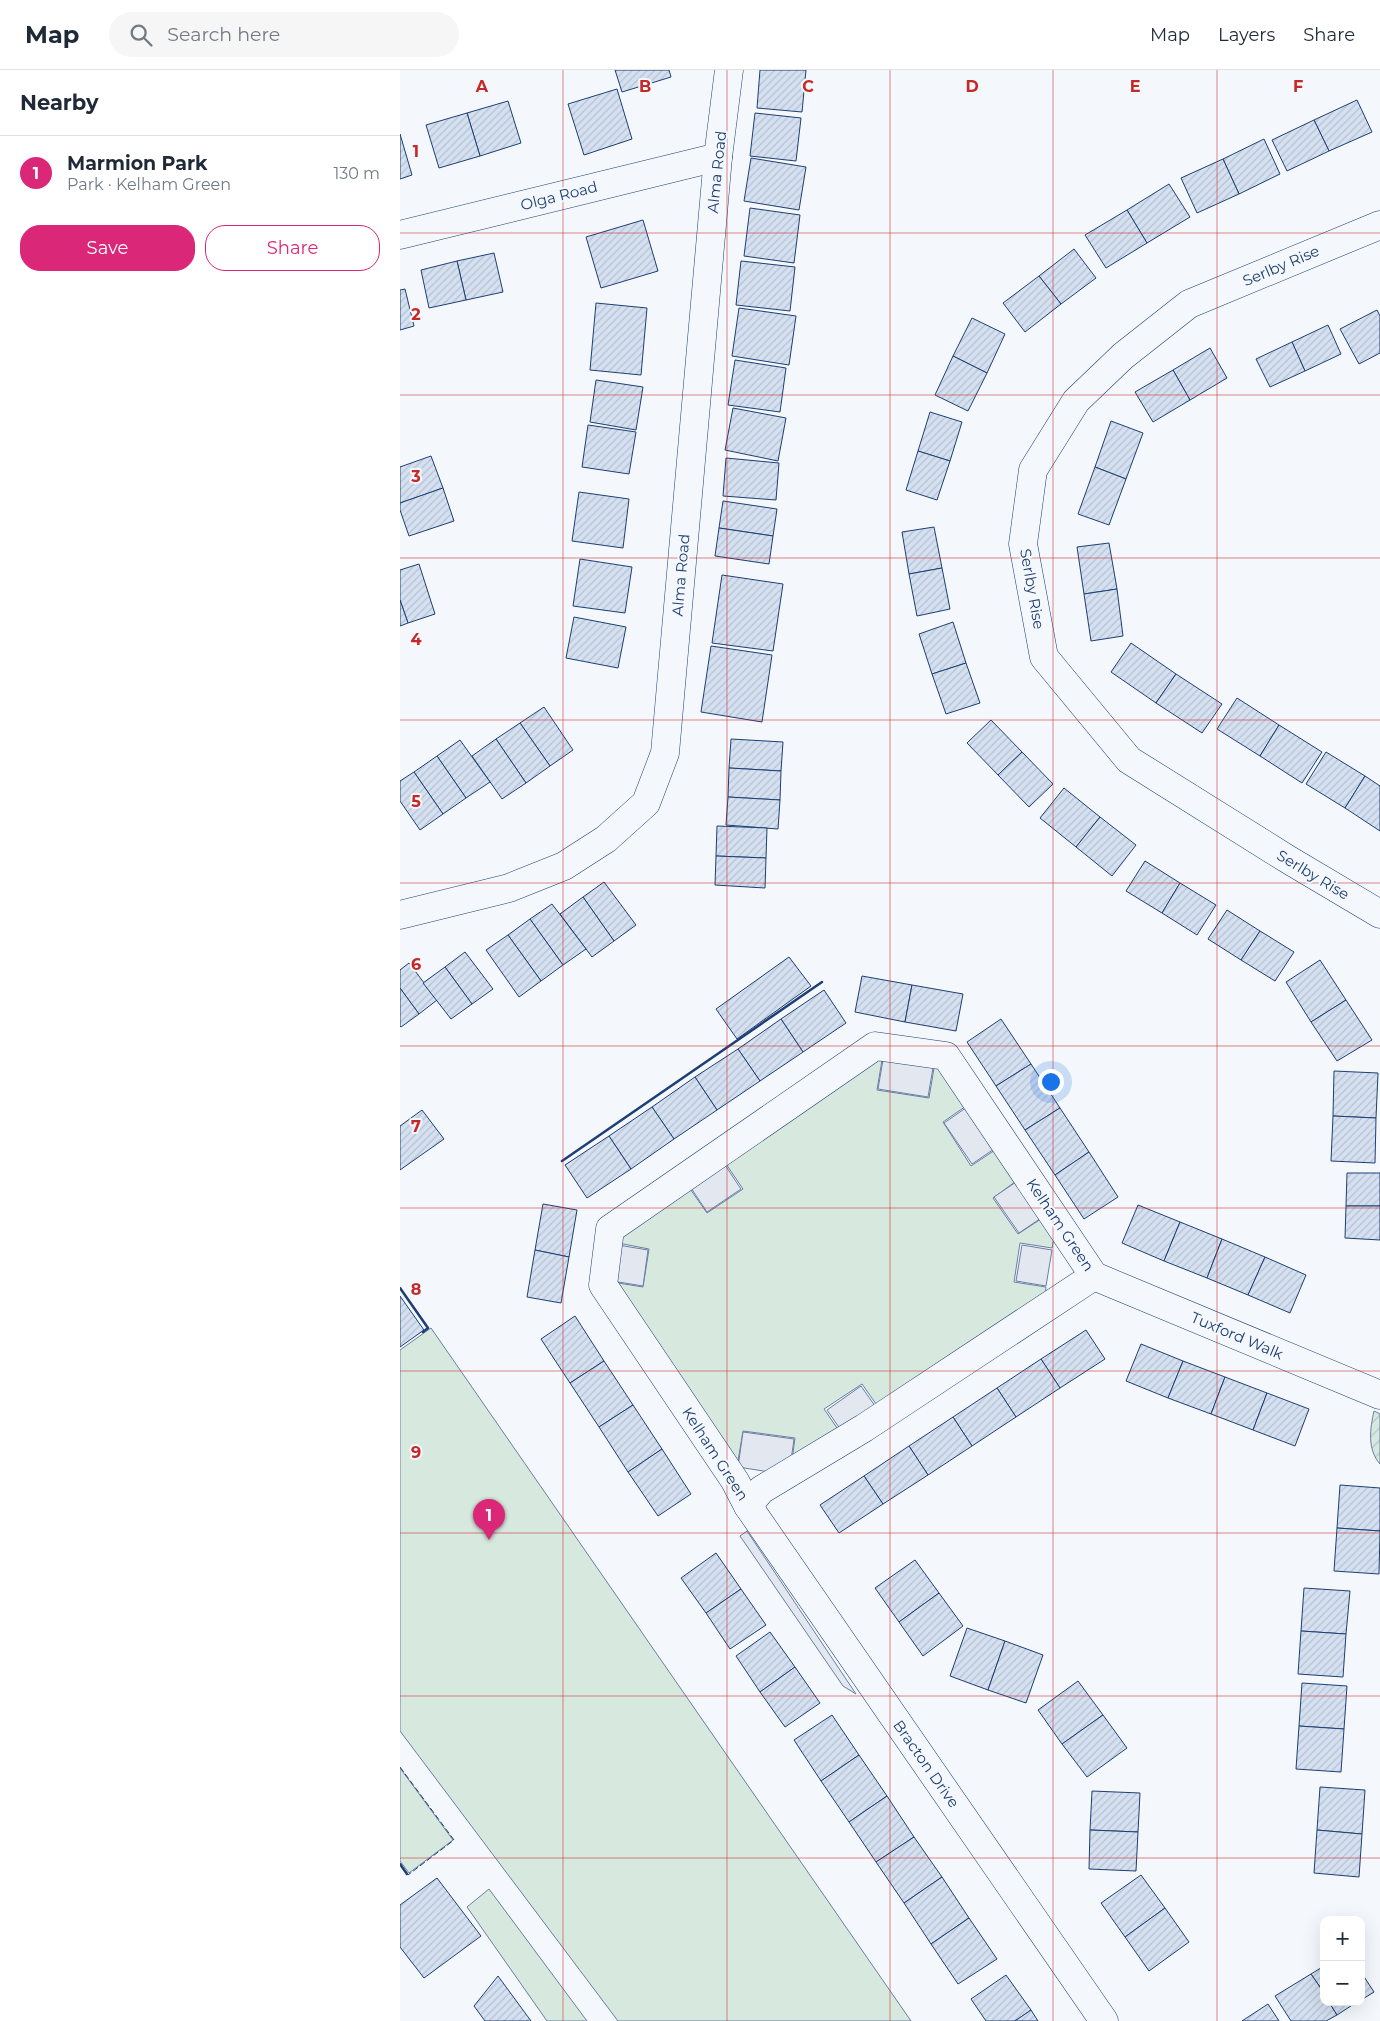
<!DOCTYPE html>
<html lang="en">
<head>
<meta charset="utf-8">
<style>
	:root { --surface:#fff; --page:#f6f6f7; --text:#1f2937; --muted:#747a83; --line:#e0e1e3; --accent:#db2777 }
	body { margin:0; font-family:Montserrat,sans-serif; background:var(--page); color:var(--text) }
	.controls { position:absolute; right:15px; bottom:15px; display:grid; overflow:hidden; border-radius:10px; box-shadow:0 5px 20px #0002 }
	.controls button { width:45px; height:45px; display:grid; place-items:center; padding:0; border:0; border-bottom:1px solid var(--line); background:var(--surface); color:var(--text); font:25px sans-serif }
	.you { position:absolute; left:650px; top:1011px; width:18px; height:18px; margin:-12px; border:4px solid #fff; border-radius:50%; background:#1a73e8; box-shadow:0 0 0 8px #1a73e833 }
	.badge { display:grid; place-items:center; width:32px; height:32px; border-radius:50%; background:var(--accent); color:#fff; font-size:16px; font-weight:700 }
	.pin { position:absolute; translate:-50% -41px; filter:drop-shadow(0 1px 2px #0008) }
	.pin::after { content:''; position:absolute; top:26px; width:18px; height:15px; background:inherit; clip-path:polygon(0 0,100% 0,50% 100%) }
	.list { margin:0; padding:0; list-style:none }
	h2 { display:flex; justify-content:space-between; align-items:center; height:65px; margin:0; padding:0 20px; font-size:21px }
	h2 small { font-size:16px; font-weight:400; color:var(--muted) }
	.list li { display:grid; grid-template-columns:32px 1fr auto; gap:15px; align-items:center; box-sizing:border-box; height:75px; padding:0 20px; border-top:1px solid var(--line) }
	.list b { display:block; font-size:19px; white-space:nowrap }
	.list p { margin:0; font-size:16px; white-space:nowrap; color:var(--muted) }
	.list em { font-size:16px; font-style:normal; color:var(--muted) }
	.actions { display:flex; gap:10px; padding:15px 20px }
	.actions a { flex:1; padding:11px 0; border:1px solid var(--accent); border-radius:20px; text-align:center; font-size:18px; color:var(--accent) }
	.actions .main { background:var(--accent); color:#fff }
	.icon { flex:none; width:28px; height:28px; fill:none; stroke:currentColor; stroke-width:2; stroke-linecap:round; stroke-linejoin:round }
	.map { position:relative; flex:none; width:980px; height:1951px; overflow:hidden }
	header { display:flex; align-items:center; gap:30px; box-sizing:border-box; height:70px; padding:0 25px; background:var(--surface); border-bottom:1px solid var(--line) }
	header strong { font-size:24px }
	nav { display:flex; gap:28px; margin-inline-start:auto; font-size:18px }
	.search { width:350px; height:45px; background:var(--page); display:flex; align-items:center; gap:12px; box-sizing:border-box; padding:0 18px; border-radius:28px; color:var(--muted); font-size:19px }
	main { display:flex }
	aside { flex:1; background:var(--surface) }
	.map>svg:first-child { display:block }
</style>
</head>
<body>
<header>
<strong>Map</strong>
<div class="search"><svg class="icon" aria-label="search" viewBox="0 0 24 24"><circle cx="10" cy="10" r="6"/><path d="M15 15l6 6"/></svg>Search here</div>
<nav><a>Map</a><a>Layers</a><a>Share</a></nav>
</header>
<main>
<aside>
<h2>Nearby<small></small></h2>
<ul class="list">
<li><span class="badge">1</span><div><b>Marmion Park</b><p>Park · Kelham Green</p></div><em>130 m</em></li>
</ul>
<div class="actions"><a class="main">Save</a><a>Share</a></div>
</aside>
<div class="map">
<svg width="980" height="1951" viewBox="0 0 980 1951">
	<defs>
		<pattern id="garden-furrows" width="10" height="10" patternUnits="userSpaceOnUse" patternTransform="scale(1.25)"><rect width="10" height="10" fill="#d7e8df"/><path d="M-1 1l2-2M0 10L10 0M9 11l2-2" fill="none" stroke="#b8c8c3"/></pattern>
		<pattern id="building-hatch" width="6" height="6" patternUnits="userSpaceOnUse" patternTransform="scale(1.25)"><rect width="6" height="6" fill="#d5e0f0"/><path d="M-1 1l2-2M0 6l6-6M5 7l2-2" fill="none" stroke="#b6c1d1"/></pattern>
	</defs>
	<rect width="100%" height="100%" fill="#f4f7fb"/>
	<g fill="#d7e8df" stroke="#687fa3">
		<polygon points="483,984 477,1020 529,1028 535,992 569,1034 543,1052 571,1096 598,1078 619,1109 593,1128 618,1164 644,1147 655,1164 652,1178 620,1173 614,1212 646,1217 645,1231 481,1341 462,1314 424,1339 444,1368 390,1405 395,1368 343,1361 337,1397 212,1212 243,1217 249,1179 218,1173 218,1161 288,1116 307,1143 343,1119 324,1091"/>
		<polygon points="31,1258 511,1951 218,1951 0,1661 0,1280"/>
		<polygon points="0,1698 53,1770 9,1803 0,1791"/>
		<polygon points="89,1819 187,1951 147,1951 67,1837"/>
	</g>
	<path fill="url(#garden-furrows)" stroke="#687fa3" d="M 974,1341 L 980,1344 L 980,1394 C 967,1379 970,1359 974,1341 Z"/>
	<g fill="#e3e8f0" stroke="#687fa3">
		<polygon points="484,984 534,992 528,1027 478,1019"/>
		<polygon points="570,1035 597,1077 572,1094 544,1053"/>
		<polygon points="323,1092 341,1119 307,1142 289,1115"/>
		<polygon points="619,1110 644,1146 619,1163 594,1127"/>
		<polygon points="218,1175 248,1180 243,1216 212,1211"/>
		<polygon points="622,1175 652,1180 646,1216 616,1211"/>
		<polygon points="461,1316 480,1343 445,1366 427,1340"/>
		<polygon points="343,1362 394,1369 389,1405 338,1397"/>
		<polygon points="347,1461 456,1624 443,1616 340,1466"/>
	</g>
	<g fill="url(#building-hatch)" stroke="#1d3f73">
		<polygon points="215,0 269,0 271,7 222,22"/>
		<polygon points="360,0 406,0 402,42 357,38"/>
		<polygon points="217,19 232,69 184,85 168,34"/>
		<polygon points="957,30 972,62 929,81 914,50"/>
		<polygon points="108,31 121,73 80,86 67,43"/>
		<polygon points="67,43 80,86 39,98 26,55"/>
		<polygon points="355,43 401,48 396,91 350,86"/>
		<polygon points="914,50 929,81 887,101 872,70"/>
		<polygon points="0,64 12,105 0,109"/>
		<polygon points="864,69 880,104 839,124 823,89"/>
		<polygon points="351,88 406,97 399,140 344,131"/>
		<polygon points="823,89 839,124 797,143 781,108"/>
		<polygon points="769,114 790,147 747,173 727,140"/>
		<polygon points="350,138 400,145 394,193 344,186"/>
		<polygon points="727,140 747,173 706,198 685,165"/>
		<polygon points="243,150 258,201 201,218 186,167"/>
		<polygon points="674,179 696,208 661,234 639,206"/>
		<polygon points="94,183 103,222 66,230 57,191"/>
		<polygon points="57,191 66,230 29,238 21,200"/>
		<polygon points="341,191 395,197 390,241 336,235"/>
		<polygon points="639,206 661,234 625,262 603,233"/>
		<polygon points="5,219 14,256 0,260 0,220"/>
		<polygon points="196,233 247,238 241,305 190,300"/>
		<polygon points="339,238 396,246 389,295 332,286"/>
		<polygon points="977,240 980,246 980,283 959,294 940,259"/>
		<polygon points="572,248 605,264 587,303 553,286"/>
		<polygon points="928,255 941,284 905,301 892,272"/>
		<polygon points="892,272 905,301 870,317 856,289"/>
		<polygon points="810,278 827,308 790,330 773,300"/>
		<polygon points="553,286 587,303 568,341 535,325"/>
		<polygon points="335,290 386,298 380,342 328,335"/>
		<polygon points="773,300 790,330 753,352 735,322"/>
		<polygon points="196,310 243,317 236,360 190,352"/>
		<polygon points="333,338 386,348 378,391 325,380"/>
		<polygon points="530,342 562,352 550,391 518,381"/>
		<polygon points="711,351 743,363 726,409 695,397"/>
		<polygon points="188,355 236,362 229,404 182,397"/>
		<polygon points="518,381 550,391 537,430 506,420"/>
		<polygon points="31,386 43,418 0,433 0,397"/>
		<polygon points="326,388 379,393 376,430 323,426"/>
		<polygon points="695,397 726,409 709,455 678,444"/>
		<polygon points="43,418 54,451 9,466 0,440 0,433"/>
		<polygon points="179,422 229,429 223,478 172,471"/>
		<polygon points="323,431 377,439 373,466 319,458"/>
		<polygon points="534,457 542,498 509,504 502,462"/>
		<polygon points="319,458 373,466 369,494 315,486"/>
		<polygon points="709,473 717,519 684,524 677,477"/>
		<polygon points="180,489 232,497 225,543 173,536"/>
		<polygon points="19,494 35,544 8,553 0,530 0,500"/>
		<polygon points="542,498 550,539 517,546 509,504"/>
		<polygon points="322,505 383,514 373,581 312,573"/>
		<polygon points="717,519 723,566 691,571 684,524"/>
		<polygon points="0,530 8,553 0,556"/>
		<polygon points="174,547 226,557 218,598 166,588"/>
		<polygon points="553,552 566,593 532,604 519,564"/>
		<polygon points="731,573 776,604 756,633 711,602"/>
		<polygon points="311,576 372,585 362,652 301,642"/>
		<polygon points="566,593 580,633 546,644 532,604"/>
		<polygon points="776,604 822,634 802,663 756,633"/>
		<polygon points="837,628 879,655 860,686 817,659"/>
		<polygon points="144,637 173,680 150,696 120,653"/>
		<polygon points="591,650 622,682 598,705 567,673"/>
		<polygon points="120,653 150,696 126,713 96,669"/>
		<polygon points="879,655 922,682 902,713 860,686"/>
		<polygon points="96,669 126,713 102,729 72,686"/>
		<polygon points="331,669 383,672 381,701 329,698"/>
		<polygon points="60,670 90,712 66,728 37,686"/>
		<polygon points="622,682 653,714 629,737 598,705"/>
		<polygon points="926,682 965,706 945,738 906,714"/>
		<polygon points="37,686 66,728 43,744 14,702"/>
		<polygon points="329,698 381,701 380,730 328,727"/>
		<polygon points="14,702 43,744 20,760 0,731 0,711"/>
		<polygon points="965,706 980,716 980,761 945,738"/>
		<polygon points="664,718 700,747 676,777 640,748"/>
		<polygon points="328,727 380,730 378,759 326,755"/>
		<polygon points="700,747 736,775 712,806 676,777"/>
		<polygon points="317,756 367,758 366,788 316,786"/>
		<polygon points="316,786 366,788 365,818 315,815"/>
		<polygon points="745,791 780,813 762,843 726,821"/>
		<polygon points="204,812 236,855 214,871 183,827"/>
		<polygon points="780,813 816,835 797,865 762,843"/>
		<polygon points="183,827 214,871 192,887 160,844"/>
		<polygon points="152,834 186,879 163,895 130,849"/>
		<polygon points="827,840 860,861 841,890 808,869"/>
		<polygon points="130,849 163,895 141,911 108,865"/>
		<polygon points="860,861 894,882 875,911 841,890"/>
		<polygon points="108,865 141,911 119,927 86,880"/>
		<polygon points="65,882 93,919 72,934 45,897"/>
		<polygon points="389,887 411,916 337,969 316,939"/>
		<polygon points="920,890 946,930 911,952 886,912"/>
		<polygon points="9,893 37,930 19,944 0,918 0,900"/>
		<polygon points="45,897 72,934 51,949 23,913"/>
		<polygon points="462,906 512,915 505,952 455,942"/>
		<polygon points="512,915 563,924 556,961 505,952"/>
		<polygon points="0,918 19,944 1,957 0,956"/>
		<polygon points="424,920 446,953 403,982 381,949"/>
		<polygon points="946,930 972,970 937,991 911,952"/>
		<polygon points="381,949 403,982 360,1011 338,979"/>
		<polygon points="601,949 631,994 596,1016 567,972"/>
		<polygon points="338,979 360,1011 317,1040 295,1007"/>
		<polygon points="631,994 660,1038 625,1060 596,1016"/>
		<polygon points="934,1001 978,1003 976,1048 933,1046"/>
		<polygon points="295,1007 317,1040 274,1069 252,1037"/>
		<polygon points="252,1037 274,1069 231,1099 209,1066"/>
		<polygon points="660,1038 689,1082 655,1105 625,1060"/>
		<polygon points="22,1040 44,1069 0,1100 0,1056"/>
		<polygon points="933,1046 976,1048 975,1093 931,1091"/>
		<polygon points="209,1066 231,1099 187,1128 165,1095"/>
		<polygon points="689,1082 718,1127 684,1149 655,1105"/>
		<polygon points="947,1103 980,1103 980,1136 946,1136"/>
		<polygon points="143,1134 177,1140 169,1187 135,1180"/>
		<polygon points="738,1135 780,1152 764,1191 722,1173"/>
		<polygon points="946,1136 980,1136 980,1170 945,1168"/>
		<polygon points="780,1152 822,1169 807,1208 764,1191"/>
		<polygon points="822,1169 865,1187 848,1225 807,1208"/>
		<polygon points="135,1180 169,1187 161,1233 127,1227"/>
		<polygon points="865,1187 906,1205 890,1243 848,1225"/>
		<polygon points="0,1226 24,1260 0,1277"/>
		<polygon points="175,1246 204,1291 170,1313 141,1269"/>
		<polygon points="686,1260 705,1289 660,1318 641,1289"/>
		<polygon points="741,1274 783,1291 768,1328 726,1311"/>
		<polygon points="641,1289 660,1318 616,1347 597,1318"/>
		<polygon points="204,1291 233,1335 199,1357 170,1313"/>
		<polygon points="783,1291 825,1307 811,1344 768,1328"/>
		<polygon points="825,1307 867,1323 853,1360 811,1344"/>
		<polygon points="597,1318 616,1347 572,1376 553,1347"/>
		<polygon points="867,1323 909,1339 895,1376 853,1360"/>
		<polygon points="233,1335 262,1379 228,1402 199,1357"/>
		<polygon points="553,1347 572,1376 528,1405 509,1376"/>
		<polygon points="509,1376 528,1405 483,1434 464,1406"/>
		<polygon points="262,1379 291,1424 258,1446 228,1402"/>
		<polygon points="464,1406 483,1434 439,1463 420,1435"/>
		<polygon points="940,1415 980,1418 980,1461 937,1458"/>
		<polygon points="937,1458 980,1461 979,1504 934,1501"/>
		<polygon points="316,1483 341,1519 306,1543 281,1508"/>
		<polygon points="515,1490 539,1523 499,1552 475,1518"/>
		<polygon points="904,1518 950,1521 946,1564 901,1561"/>
		<polygon points="341,1519 366,1555 330,1579 306,1543"/>
		<polygon points="539,1523 563,1556 523,1586 499,1552"/>
		<polygon points="567,1558 605,1571 588,1620 550,1606"/>
		<polygon points="901,1561 946,1564 943,1607 898,1604"/>
		<polygon points="370,1562 395,1597 360,1622 336,1586"/>
		<polygon points="605,1571 643,1585 626,1633 588,1620"/>
		<polygon points="395,1597 420,1633 385,1657 360,1622"/>
		<polygon points="678,1611 703,1645 662,1674 638,1640"/>
		<polygon points="902,1613 947,1616 944,1659 899,1656"/>
		<polygon points="432,1645 459,1685 421,1711 394,1670"/>
		<polygon points="703,1645 727,1678 687,1707 662,1674"/>
		<polygon points="899,1656 944,1659 941,1702 896,1699"/>
		<polygon points="459,1685 487,1726 449,1752 421,1711"/>
		<polygon points="920,1717 965,1720 962,1764 917,1760"/>
		<polygon points="692,1721 740,1723 738,1762 690,1760"/>
		<polygon points="487,1726 514,1767 476,1792 449,1752"/>
		<polygon points="690,1760 738,1762 736,1801 689,1799"/>
		<polygon points="917,1760 962,1764 959,1807 914,1803"/>
		<polygon points="514,1767 542,1807 504,1833 476,1792"/>
		<polygon points="741,1805 765,1838 725,1867 701,1833"/>
		<polygon points="542,1807 569,1848 531,1874 504,1833"/>
		<polygon points="37,1808 81,1866 24,1908 0,1877 0,1835"/>
		<polygon points="765,1838 789,1872 749,1901 725,1867"/>
		<polygon points="569,1848 597,1889 558,1914 531,1874"/>
		<polygon points="924,1896 924,1923 911,1904"/>
		<polygon points="961,1902 974,1922 961,1930"/>
		<polygon points="911,1904 924,1923 924,1932 929,1932 937,1945 926,1951 891,1951 875,1926"/>
		<polygon points="606,1905 631,1940 615,1951 586,1951 571,1929"/>
		<polygon points="98,1906 131,1951 85,1951 74,1936"/>
		<polygon points="929,1932 957,1932 937,1945"/>
		<polygon points="868,1934 879,1951 842,1951"/>
		<polygon points="631,1940 638,1951 615,1951"/>
	</g>
	<g fill="none" stroke-linecap="round" stroke-linejoin="round">
		<g stroke="#1d3f73" stroke-width="29">
			<g id="street">
				<polyline points="980,155 789,234 723,286 676,331 633,400 623,474 644,587 729,690 889,790 980,844"/>
				<polyline points="0,165 318,87"/>
				<polyline points="0,845 109,818 164,796 206,769 246,733 265,683 318,87 329,0"/>
				<polygon points="475,976 546,986 694,1206 464,1358 361,1420 348,1436 335,1411 203,1215 210,1159"/>
				<polyline points="694,1206 980,1325"/>
				<polyline points="348,1436 704,1951"/>
			</g>
		</g>
		<use href="#street" stroke="#f4f7fb" stroke-width="28"/>
		<polyline stroke="#1d3f73" stroke-width="1" stroke-dasharray="6 2.5" stroke-linecap="butt" points="0,1697 54,1770 8,1805"/>
		<g stroke="#1d3f73" stroke-width="2.5">
			<polyline points="162,1091 422,912"/>
			<polyline points="0,1218 28,1258 23,1262"/>
			<polyline points="0,1794 7,1804"/>
		</g>
	</g>
	<path fill="none" stroke="#c62828" stroke-width="1" stroke-opacity="0.55" d="M 163,0 L 163,1951M 327,0 L 327,1951M 490,0 L 490,1951M 653,0 L 653,1951M 817,0 L 817,1951M 0,163 L 980,163M 0,325 L 980,325M 0,488 L 980,488M 0,650 L 980,650M 0,813 L 980,813M 0,976 L 980,976M 0,1138 L 980,1138M 0,1301 L 980,1301M 0,1463 L 980,1463M 0,1626 L 980,1626M 0,1788 L 980,1788"/>
	<g text-anchor="middle" stroke-width="4" stroke-linejoin="round" paint-order="stroke">
		<g font-size="15" fill="#1d3f73" stroke="#f4f7fb">
			<text transform="translate(317 102) rotate(-84)" y="5">Alma Road</text>
			<text transform="translate(159 126) rotate(-14)" y="5">Olga Road</text>
			<text transform="translate(881 196) rotate(-23)" y="5">Serlby Rise</text>
			<text transform="translate(281 505) rotate(-85)" y="5">Alma Road</text>
			<text transform="translate(632 519) rotate(80)" y="5">Serlby Rise</text>
			<text transform="translate(913 805) rotate(31)" y="5">Serlby Rise</text>
			<text transform="translate(660 1155) rotate(56)" y="5">Kelham Green</text>
			<text transform="translate(837 1266) rotate(23)" y="5">Tuxford Walk</text>
			<text transform="translate(315 1384) rotate(57)" y="5">Kelham Green</text>
			<text transform="translate(526 1694) rotate(55)" y="5">Bracton Drive</text>
		</g>
	</g>
	<g font-size="16" text-anchor="middle" font-weight="bold" fill="#c62828" stroke="#f4f7fb" stroke-width="4" stroke-linejoin="round" paint-order="stroke">
		<text x="82" y="22">A</text>
		<text x="245" y="22">B</text>
		<text x="408" y="22">C</text>
		<text x="572" y="22">D</text>
		<text x="735" y="22">E</text>
		<text x="898" y="22">F</text>
		<text x="16" y="87">1</text>
		<text x="16" y="250">2</text>
		<text x="16" y="412">3</text>
		<text x="16" y="575">4</text>
		<text x="16" y="737">5</text>
		<text x="16" y="900">6</text>
		<text x="16" y="1062">7</text>
		<text x="16" y="1225">8</text>
		<text x="16" y="1388">9</text>
	</g>
</svg>
<div class="controls">
<button>+</button>
<button>−</button>
</div>
<div class="you"></div>
<div class="pin badge" style="left:89px;top:1470px">1</div>
</div>
</main>
</body>
</html>
